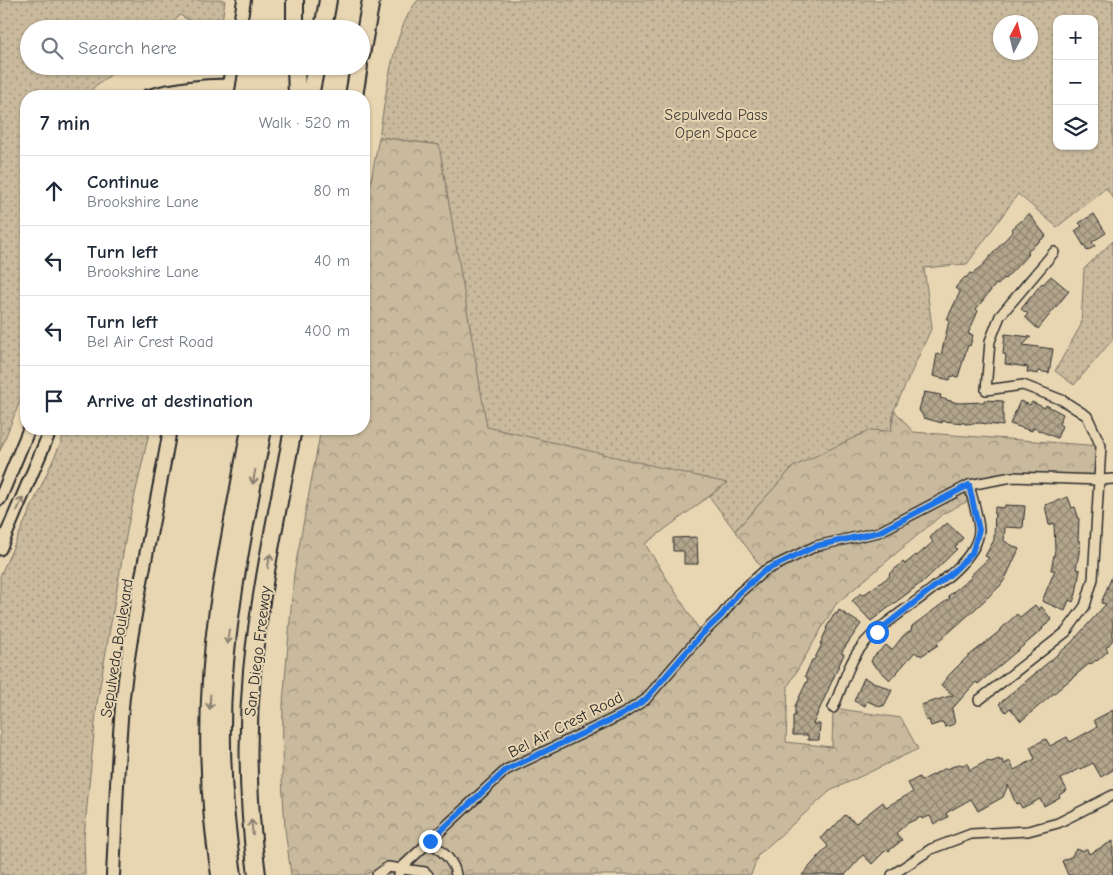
<!DOCTYPE html>
<html lang="en">
<head>
<meta charset="utf-8">
<style>
	:root { --surface:#fff; --page:#f6f6f7; --text:#1f2937; --muted:#747a83; --line:#e0e1e3 }
	body { margin:0; font-family:"Comic Neue",sans-serif; background:var(--page); color:var(--text) }
	.controls { position:absolute; right:15px; top:15px; display:grid; overflow:hidden; border-radius:10px; box-shadow:0 1px 4px #0004 }
	.controls button { width:45px; height:45px; display:grid; place-items:center; padding:0; border:0; border-bottom:1px solid var(--line); background:var(--surface); color:var(--text); font:25px sans-serif }
	.compass { position:absolute; left:993px; top:15px; width:45px; height:45px; border-radius:50%; background:var(--surface); box-shadow:0 1px 4px #0004; rotate:7deg }
	.stop { position:absolute; width:15px; height:15px; margin:-11px; border:4px solid #1a73e8; border-radius:50%; background:#fff }
	.stop.end { background:#1a73e8; border-color:#fff; box-shadow:0 1px 5px #0008 }
	.list { margin:0; padding:0; list-style:none }
	h2 { display:flex; justify-content:space-between; align-items:center; height:65px; margin:0; padding:0 20px; font-size:21px }
	h2 small { font-size:16px; font-weight:400; color:var(--muted) }
	.list li { display:grid; grid-template-columns:32px 1fr auto; gap:15px; align-items:center; box-sizing:border-box; height:70px; padding:0 20px; border-top:1px solid var(--line) }
	.list b { display:block; font-size:19px; white-space:nowrap }
	.list p { margin:0; font-size:16px; white-space:nowrap; color:var(--muted) }
	.list em { font-size:16px; font-style:normal; color:var(--muted) }
	.icon { flex:none; width:28px; height:28px; fill:none; stroke:currentColor; stroke-width:2; stroke-linecap:round; stroke-linejoin:round }
	.map { position:relative; flex:none; width:1113px; height:875px; overflow:hidden }
	.search { position:absolute; background:var(--surface); box-shadow:0 1px 4px #0004; left:20px; top:20px; width:350px; height:55px; display:flex; align-items:center; gap:12px; box-sizing:border-box; padding:0 18px; border-radius:28px; color:var(--muted); font-size:19px }
	.panel { position:absolute; background:var(--surface); box-shadow:0 1px 4px #0004; left:20px; top:90px; width:350px; height:345px; border-radius:20px }
	.map>svg:first-child { display:block }
</style>
</head>
<body>
<div class="map">
<svg width="1113" height="875" viewBox="0 0 1113 875">
	<defs>
		<pattern id="grass-dots" width="8" height="8" patternUnits="userSpaceOnUse" patternTransform="scale(1.25)"><rect width="8" height="8" fill="#c9ba9d"/><path d="M2 2h.1M6 6h.1" fill="none" stroke="#a39780" stroke-width="1.8" stroke-linecap="round"/></pattern>
		<pattern id="forest-crowns" width="20" height="18" patternUnits="userSpaceOnUse" patternTransform="scale(1.25)"><rect width="20" height="18" fill="#c9ba9d"/><path d="M2 6a3 3 0 1 1 6 0M12 15a3 3 0 1 1 6 0" fill="none" stroke="#a39780"/></pattern>
		<pattern id="building-cross-hatch" width="8" height="8" patternUnits="userSpaceOnUse" patternTransform="scale(1.25)"><rect width="8" height="8" fill="#b3a68d"/><path d="M0 0l8 8M0 8l8-8" fill="none" stroke="#928773"/></pattern>
	</defs>
	<rect width="100%" height="100%" fill="#e8d6b3"/>
	<filter id="ink" filterUnits="userSpaceOnUse"><feTurbulence type="fractalNoise" baseFrequency=".02" numOctaves="2"/><feDisplacementMap in="SourceGraphic" scale="10" xChannelSelector="R" yChannelSelector="G"/><feConvolveMatrix kernelMatrix="1 2 1 2 8 2 1 2 1" color-interpolation-filters="sRGB"/></filter>
	<g filter="url(#ink)">
		<g fill="url(#grass-dots)" stroke="#7a7264" fill-rule="evenodd">
			<polygon points="0,0 225,0 221,29 204,29 180,15 168,29 29,29 29,66 123,66 95,86 87,96 26,96 26,386 0,451"/>
			<path d="M 418,0 L 1113,0 L 1113,198 L 1106,188 L 1057,227 L 1018,194 L 967,264 L 924,268 L 932,327 L 894,410 L 891,431 L 793,467 L 735,531 L 709,496 L 726,483 L 557,549 L 380,362 L 439,145 L 379,137 C 386,97 392,30 418,0 ZM 1057,19 L 1094,19 L 1094,146 L 1057,146 ZM 1000,22 L 1030,22 L 1030,52 L 1000,52 Z"/>
			<polygon points="1113,241 1113,339 1074,385 1055,371 1081,325 1084,269"/>
			<polygon points="66,429 150,429 128,525 97,703 84,837 85,875 0,875 0,576 59,447"/>
		</g>
		<polygon fill="url(#forest-crowns)" stroke="#7a7264" points="379,137 439,145 487,427 727,483 645,544 702,634 764,571 735,531 793,467 870,430 891,431 894,410 913,432 1101,446 1100,480 1012,477 970,485 972,499 944,513 836,604 788,686 786,742 832,747 833,708 901,718 918,749 830,791 758,855 751,875 387,875 380,868 365,875 291,875 285,829 282,778 283,703 294,573 321,429 364,429 364,218"/>
		<g fill="url(#building-cross-hatch)" stroke="#2b2b2b">
			<polygon points="1029,214 1046,236 1027,251 1029,253 1022,261 1005,279 1004,278 998,285 996,284 976,309 978,311 968,334 973,335 970,346 968,345 958,377 951,376 950,380 933,376 937,354 941,355 949,321 947,320 948,317 960,292 955,288 965,277 966,278 970,273 972,274 979,269 1013,231 1012,229"/>
			<polygon points="1094,214 1106,233 1092,242 1095,246 1087,251 1075,231 1082,226 1079,223"/>
			<polygon points="1051,276 1069,291 1038,329 1025,317 1028,314 1021,309 1042,283 1043,284"/>
			<polygon points="1005,334 1031,337 1023,345 1053,349 1049,373 1038,371 1038,374 1027,372 1028,367 1005,364 1006,355 1003,354"/>
			<polygon points="924,392 941,395 940,398 958,403 984,402 984,400 1003,401 1003,426 980,423 965,424 965,423 942,421 942,423 924,418 919,410"/>
			<polygon points="1020,401 1030,405 1032,402 1045,408 1046,405 1063,414 1059,424 1062,426 1057,438 1033,428 1032,431 1010,424"/>
			<polygon points="1068,497 1072,508 1075,507 1079,519 1078,541 1080,541 1079,553 1076,569 1080,570 1076,594 1073,602 1069,600 1065,611 1042,601 1055,570 1051,570 1055,550 1054,523 1049,525 1045,505"/>
			<polygon points="1005,505 1025,506 1023,527 1021,528 1005,527 1004,541 1019,549 1005,579 1000,586 973,611 937,643 938,645 921,656 920,654 918,655 915,652 890,680 871,662 873,657 886,645 892,650 903,636 911,631 912,626 950,598 948,596 972,577 970,576 989,558 985,556 994,540 995,507 1004,508"/>
			<polygon points="947,523 963,538 955,547 957,549 925,580 871,621 852,601 861,593 862,595 866,593 890,576 889,574 903,562 905,564 916,555 917,556 933,542 930,538 934,533 943,525 944,526"/>
			<polygon points="697,537 698,564 684,564 684,551 673,551 673,538"/>
			<polygon points="1113,574 1113,640 1106,648 1108,651 1097,661 1096,660 1091,664 1090,663 1021,721 1010,708 1006,712 999,704 1071,643 1106,604 1101,603"/>
			<polygon points="1035,605 1039,610 1041,606 1052,620 1042,628 1043,629 978,684 976,682 952,709 955,724 945,727 943,722 931,726 929,720 926,721 921,705 953,695 941,685 950,674 965,659 1001,630 1001,629 1017,614 1020,617"/>
			<polygon points="839,610 861,624 841,653 844,654 813,724 820,724 819,740 808,740 808,735 793,735 793,716 795,716 795,706 808,679 805,676 812,660 814,660 822,644 820,644 827,629 826,628 835,613 837,614"/>
			<polygon points="864,678 892,690 884,706 882,705 881,707 867,701 865,706 854,701"/>
			<polygon points="1113,710 1113,770 1101,777 1093,763 1081,769 1080,768 1061,779 1067,790 1059,795 1060,797 1044,806 1040,799 1022,808 1019,803 1016,804 1008,785 1003,797 978,811 971,799 946,813 948,817 934,824 930,816 922,819 921,817 908,823 896,833 902,840 889,851 887,849 872,864 863,855 845,875 802,875 828,846 821,838 828,830 830,831 845,815 856,823 883,802 886,807 913,792 908,783 919,777 921,781 946,768 947,769 959,764 963,765 967,763 970,770 987,761 991,762 999,759 1000,761 1002,760 1004,764 1010,761 1014,770 1035,759 1030,747 1046,739 1050,746 1067,737 1070,742 1097,727 1094,720"/>
			<polygon points="1113,841 1113,875 1068,875 1062,861 1072,856 1074,852 1077,849 1082,851 1087,849 1089,854"/>
		</g>
		<g fill="none" stroke-linecap="round" stroke-linejoin="round">
			<g stroke="#2b2b2b" stroke-width="12">
				<g id="minor">
					<polyline points="979,700 1066,632 1085,606 1093,579 1101,446 1087,416 1062,400 1023,385 986,390 990,341 1000,316 1054,252"/>
					<path d="M 833,708 C 842,688 848,663 862,646 C 887,613 978,572 979,530 C 979,519 972,497 969,485"/>
					<path d="M 430,841 C 441,851 454,860 456,875"/>
					<polyline points="377,875 388,867 425,872 428,875"/>
					<polyline points="399,875 401,868 506,770 623,714 645,700 702,634 722,615 738,594 764,571 816,546 879,532 969,485 1012,477 1100,480 1113,479"/>
					<polyline points="892,875 931,849 971,834 1028,831 1058,823 1113,795"/>
				</g>
			</g>
			<g stroke="#2b2b2b" stroke-width="15">
				<g id="tertiary">
					<path d="M 147,96 C 174,88 200,85 229,85"/>
					<polyline points="0,499 29,429"/>
					<polyline points="0,549 51,429"/>
				</g>
			</g>
			<g stroke="#2b2b2b" stroke-width="16">
				<g id="secondary">
					<polyline points="239,29 244,0"/>
					<polyline points="227,96 232,66"/>
					<path d="M 113,875 C 116,816 117,756 123,697 C 133,607 155,518 170,429"/>
				</g>
			</g>
			<g stroke="#2b2b2b" stroke-width="20">
				<g id="motorway">
					<polyline points="295,29 295,0"/>
					<polyline points="323,29 328,0"/>
					<polyline points="361,55 371,0"/>
					<polyline points="296,66 297,96"/>
					<polyline points="310,96 316,66"/>
					<polyline points="354,96 359,66"/>
					<path d="M 220,875 C 206,787 206,697 218,609 C 227,549 239,489 250,429"/>
					<path d="M 233,875 C 223,809 219,742 224,675 C 230,594 248,509 263,429"/>
					<path d="M 257,875 C 248,808 246,739 252,671 C 260,590 278,509 293,429"/>
				</g>
			</g>
			<use href="#minor" stroke="#e8d6b3" stroke-width="9"/>
			<use href="#tertiary" stroke="#e8d6b3" stroke-width="11"/>
			<use href="#secondary" stroke="#e8d6b3" stroke-width="12"/>
			<use href="#motorway" stroke="#e8d6b3" stroke-width="16"/>
		</g>
		<defs><path id="oneway-shaft" d="M-6 0H5M1.5-3L5.5 0L1.5 3" fill="none" stroke-width="1.6" stroke-linecap="round" stroke-linejoin="round" transform="scale(1.25)"/></defs>
		<g stroke="#8a806f">
			<use href="#oneway-shaft" transform="translate(254 477) rotate(100)"/>
			<use href="#oneway-shaft" transform="translate(20 504) rotate(-67)"/>
			<use href="#oneway-shaft" transform="translate(269 561) rotate(-80)"/>
			<use href="#oneway-shaft" transform="translate(228 637) rotate(97)"/>
			<use href="#oneway-shaft" transform="translate(210 702) rotate(92)"/>
			<use href="#oneway-shaft" transform="translate(252 827) rotate(-96)"/>
		</g>
	</g>
	<g fill="none" stroke-linecap="round" stroke-linejoin="round" filter="url(#ink)">
		<polyline stroke="#1a73e8" stroke-width="6" points="430,841 506,770 623,714 645,700 702,634 722,615 738,594 764,571 816,546 879,532 969,485 979,530 972,553 953,572 877,632"/>
	</g>
	<g text-anchor="middle" stroke-width="4" stroke-linejoin="round" paint-order="stroke">
		<g font-size="16" fill="#43403c" stroke="#e8d6b3">
			<text x="716" y="120">Sepulveda Pass<tspan x="716" dy="18">Open Space</tspan></text>
		</g>
		<g font-size="16" fill="#2b2b2b" stroke="#e8d6b3">
			<text transform="translate(116 648) rotate(-81)" y="6">Sepulveda Boulevard</text>
			<text transform="translate(257 651) rotate(-83)" y="6">San Diego Freeway</text>
			<text transform="translate(565 724) rotate(-27)" y="6">Bel Air Crest Road</text>
		</g>
	</g>
</svg>
<div class="controls">
<button>+</button>
<button>−</button>
<button><svg class="icon" aria-label="layers" viewBox="0 0 24 24"><path d="M12 4l9 5-9 5-9-5zM3 14l9 5 9-5"/></svg></button>
</div>
<svg class="compass" viewBox="-18 -18 36 36"><path d="M0-13l5 13h-10z" fill="#e53935"/><path d="M0 13l5-13h-10z" fill="#747a83"/></svg>
<div class="stop" style="left:877px;top:632px"></div>
<div class="stop end" style="left:430px;top:841px"></div>
<div class="search"><svg class="icon" aria-label="search" viewBox="0 0 24 24"><circle cx="10" cy="10" r="6"/><path d="M15 15l6 6"/></svg>Search here</div>
<section class="panel">
<h2>7 min<small>Walk · 520 m</small></h2>
<ul class="list">
<li><svg class="icon" aria-label="ahead" viewBox="0 0 24 24"><path d="M12 20V5M6 11l6-6 6 6"/></svg><div><b>Continue</b><p>Brookshire Lane</p></div><em>80 m</em></li>
<li><svg class="icon" aria-label="left" viewBox="0 0 24 24"><path d="M17 20v-9H6M10 6l-5 5 5 5"/></svg><div><b>Turn left</b><p>Brookshire Lane</p></div><em>40 m</em></li>
<li><svg class="icon" aria-label="left" viewBox="0 0 24 24"><path d="M17 20v-9H6M10 6l-5 5 5 5"/></svg><div><b>Turn left</b><p>Bel Air Crest Road</p></div><em>400 m</em></li>
<li><svg class="icon" aria-label="arrive" viewBox="0 0 24 24"><path d="M6 21V4h12l-3 4 3 4H6"/></svg><div><b>Arrive at destination</b></div></li>
</ul>
</section>
</div>
</body>
</html>
